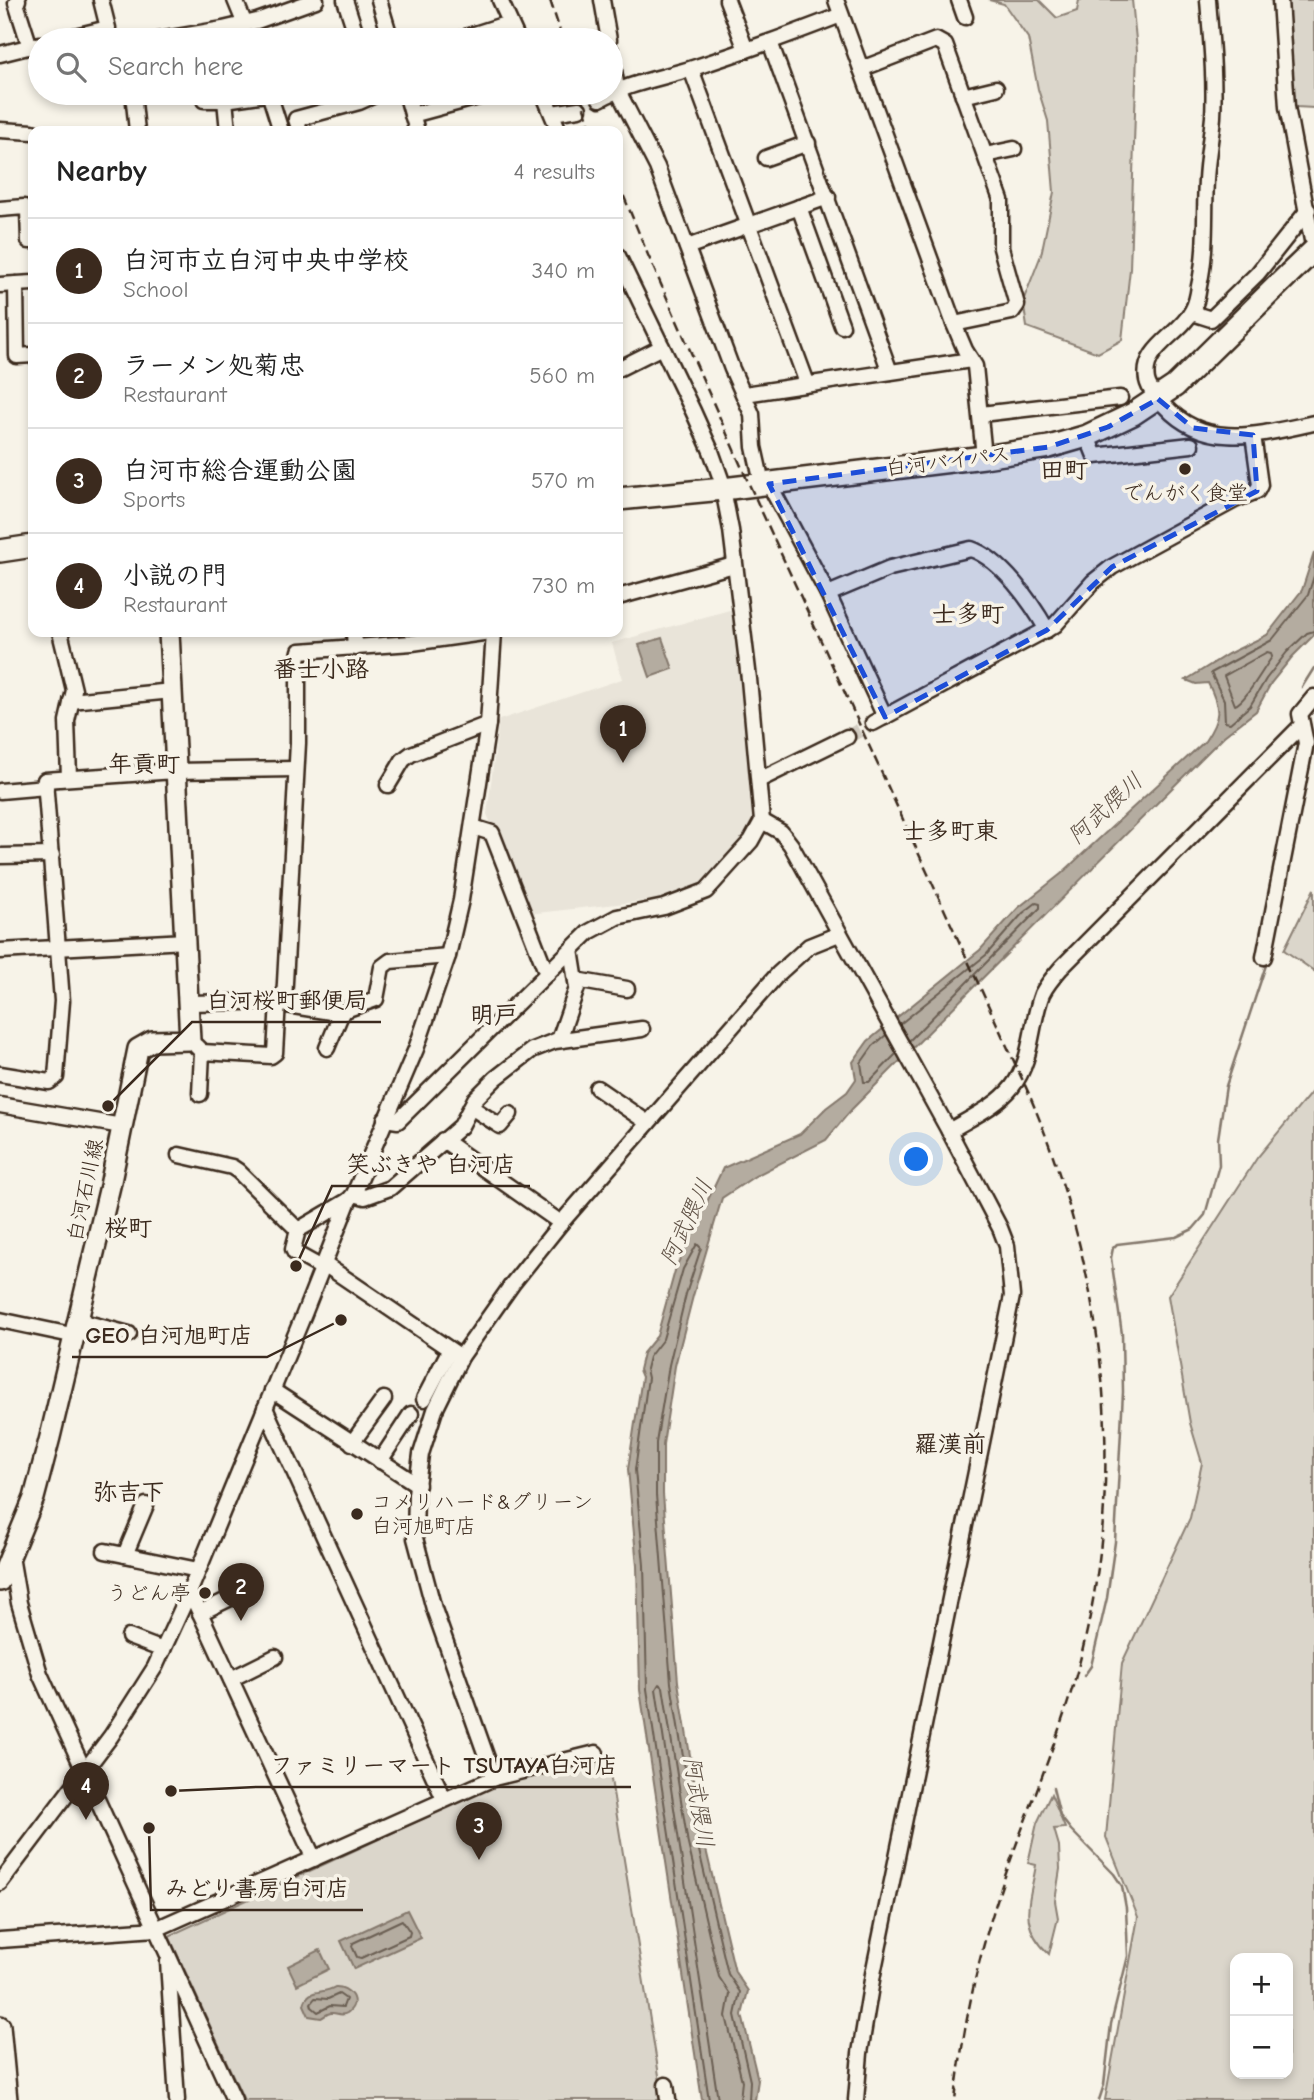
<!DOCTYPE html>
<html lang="en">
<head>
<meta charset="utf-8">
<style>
	:root { --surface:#fff; --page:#f6f6f6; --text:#222; --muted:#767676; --line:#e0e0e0; --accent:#3b2a1e }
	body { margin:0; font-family:"Comic Neue","Klee One",sans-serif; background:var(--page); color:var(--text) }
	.controls { position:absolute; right:21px; bottom:21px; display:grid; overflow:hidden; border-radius:14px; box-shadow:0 4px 10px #0003 }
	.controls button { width:63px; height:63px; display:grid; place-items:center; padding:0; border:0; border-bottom:2px solid var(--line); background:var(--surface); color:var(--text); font:35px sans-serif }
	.you { position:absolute; left:917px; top:1160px; width:24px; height:24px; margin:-18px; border:5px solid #fff; border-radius:50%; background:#1a73e8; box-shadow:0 0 0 10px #1a73e833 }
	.badge { display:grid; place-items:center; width:46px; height:46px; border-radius:50%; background:var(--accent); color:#fff; font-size:23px; font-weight:700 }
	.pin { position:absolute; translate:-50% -58px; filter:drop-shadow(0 2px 4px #0008) }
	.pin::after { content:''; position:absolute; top:37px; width:24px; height:21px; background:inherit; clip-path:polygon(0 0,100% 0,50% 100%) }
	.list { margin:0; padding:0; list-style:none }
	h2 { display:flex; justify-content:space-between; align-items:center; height:91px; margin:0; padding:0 28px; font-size:30px }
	h2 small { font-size:23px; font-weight:400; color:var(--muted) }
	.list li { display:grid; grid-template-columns:46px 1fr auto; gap:21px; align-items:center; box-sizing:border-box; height:105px; padding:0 28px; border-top:2px solid var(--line) }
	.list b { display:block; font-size:26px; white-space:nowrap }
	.list p { margin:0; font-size:23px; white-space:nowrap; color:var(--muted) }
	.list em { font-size:23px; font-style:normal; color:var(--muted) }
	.icon { flex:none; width:38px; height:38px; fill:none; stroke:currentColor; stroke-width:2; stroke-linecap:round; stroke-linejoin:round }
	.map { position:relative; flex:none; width:1314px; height:2100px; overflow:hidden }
	.search { position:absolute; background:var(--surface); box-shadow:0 4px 10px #0003; left:28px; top:28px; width:595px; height:77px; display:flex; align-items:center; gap:18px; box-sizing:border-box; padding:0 24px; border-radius:38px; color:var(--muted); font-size:26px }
	.panel { position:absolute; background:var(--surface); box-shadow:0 4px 10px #0003; left:28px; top:126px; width:595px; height:511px; border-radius:14px }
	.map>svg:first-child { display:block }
</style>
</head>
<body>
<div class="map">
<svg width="1314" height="2100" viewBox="0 0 1314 2100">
	<rect width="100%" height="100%" fill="#f7f3e8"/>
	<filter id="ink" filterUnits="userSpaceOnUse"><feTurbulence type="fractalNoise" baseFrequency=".0143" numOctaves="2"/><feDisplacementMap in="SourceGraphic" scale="14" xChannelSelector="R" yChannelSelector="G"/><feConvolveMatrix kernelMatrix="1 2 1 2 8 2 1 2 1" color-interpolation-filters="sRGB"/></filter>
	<g filter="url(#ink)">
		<polygon fill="#e9e4d9" points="733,609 758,805 757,820 748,837 703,887 679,897 528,914 487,814 499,720 622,679 612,643"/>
		<g fill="#dbd6cb" stroke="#8b8074" stroke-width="2" fill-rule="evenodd">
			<polygon points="989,0 1039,0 1057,18 1077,11 1079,0 1132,0 1137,50 1130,269 1122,340 1098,353 1027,327 1023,301 1041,255 1054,192 1048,121 1038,89 1028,38 1004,4"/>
			<polygon points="1285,0 1314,0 1314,108 1296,107 1293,98"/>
			<polygon points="1314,889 1314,971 1284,950"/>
			<path d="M 1314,1089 L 1314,2100 L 1105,2100 L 1138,1917 L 1106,1837 L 1122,1663 L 1190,1518 L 1202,1463 L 1190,1423 L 1168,1296 L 1257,1158 ZM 1235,1958 L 1288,1958 L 1288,2074 L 1235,2074 Z"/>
			<polygon points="607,1755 663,2100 244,2100 169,1936 498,1784"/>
			<path d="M 1051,1794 L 1065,1828 L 1054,1829 L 1059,1846 L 1060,1869 L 1055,1901 L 1058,1918 L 1049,1954 C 1017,1924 1030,1902 1036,1865 L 1028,1863 L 1037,1823 Z"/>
		</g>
		<g fill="#b4aca0" stroke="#84786c" stroke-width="2">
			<path d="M 1314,553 L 1314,635 L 1292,657 L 1271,683 L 1256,711 L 1224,736 L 852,1109 L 826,1140 L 755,1176 L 722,1198 L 693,1296 L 675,1366 L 663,1444 L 663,1494 L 678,1682 L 704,1841 L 735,1972 L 748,1991 L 742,2015 L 758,2080 L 755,2100 L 702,2100 L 640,1690 L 637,1566 L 628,1469 L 642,1377 L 639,1370 L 643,1353 L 657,1336 L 676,1267 L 723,1168 L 800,1134 L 826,1108 L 847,1092 L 856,1079 L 853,1062 L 868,1041 L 980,950 L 1018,908 L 1061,874 L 1205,741 C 1221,717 1221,709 1208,683 L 1196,684 L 1186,680 L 1228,654 L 1267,635 L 1302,590 Z"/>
			<polygon points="662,638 673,669 650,677 639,645"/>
			<polygon points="407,1910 421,1938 354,1969 341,1941"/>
			<polygon points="320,1950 329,1969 297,1985 288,1966"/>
			<path d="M 335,1987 C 349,1986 362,2002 347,2013 C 340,2017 337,2012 331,2013 C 327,2013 324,2017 321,2018 L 309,2016 L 304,2005 C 308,1987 322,1995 335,1987 Z"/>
		</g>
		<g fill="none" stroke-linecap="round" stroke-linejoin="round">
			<g stroke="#6b5e52" stroke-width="2">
				<polyline points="1314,576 1308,595 1272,640 1211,673 1224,700 1225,722 1230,723 1250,706 1266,679 1287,652 1307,633 1314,631"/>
				<path d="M 1267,652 L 1271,653 L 1272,657 C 1263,669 1245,702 1235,705 L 1224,676 Z"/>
				<polyline points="900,1024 986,955 1023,913 1036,903 1040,904 1040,908 909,1041"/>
				<polyline points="886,1035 873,1046 861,1063 864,1082 869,1082 896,1054"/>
				<polygon points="402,1920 410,1932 409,1936 361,1958 357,1957 352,1946 353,1943"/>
				<polygon points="339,1994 346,1999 343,2007 330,2006 318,2012 312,2007 311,2003 315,1998 328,1999"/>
				<polyline points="709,2100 647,1689 644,1565 635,1470 648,1378 646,1369 649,1357 663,1339 683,1269 697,1244 701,1248 686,1294 669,1365 656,1443 656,1495 671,1683 697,1842 728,1974 740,1992 735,2015 750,2081 749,2100"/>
				<polyline points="718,2100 656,1689 659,1684 663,1687 688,1844 719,1977 730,1994 726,2016 742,2081 740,2100"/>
			</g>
			<g stroke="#84786c" stroke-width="2.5">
				<polyline points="1302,687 1314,668"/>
				<polyline points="1303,795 1314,747"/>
				<polyline points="1084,1676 1091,1666 1107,1598 1115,1542 1123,1392 1122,1334 1111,1258 1113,1248 1117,1244 1176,1237 1193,1229 1205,1215 1219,1165 1218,1139 1226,1086 1267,962"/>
				<polyline points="1053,1788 1060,1816 1071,1830 1114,1874 1122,1886 1126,1908 1128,1956 1111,2024 1104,2085 1099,2100"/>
			</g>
			<polyline stroke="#d1cbc0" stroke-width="14" stroke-dasharray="14 7" stroke-linecap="butt" points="847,737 873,723"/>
			<g stroke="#3b2a1e" stroke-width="19">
				<g id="minor">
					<polyline points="18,0 16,3 30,47"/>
					<polyline points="235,0 244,22"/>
					<polyline points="345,0 358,40"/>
					<polyline points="379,0 391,40"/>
					<polyline points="500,0 518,40"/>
					<polyline points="602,0 609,40"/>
					<polyline points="727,0 746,50"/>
					<polyline points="836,0 954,324 965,350 975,366 984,457"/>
					<polyline points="959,0 965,17"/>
					<path d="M 1208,0 C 1211,39 1215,78 1213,117 C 1211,138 1207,159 1206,180 C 1204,216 1207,251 1199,286 C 1198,294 1196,304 1192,311 C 1180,335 1141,348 1147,380 C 1149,390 1158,399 1165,406 C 1206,451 1261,434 1314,423"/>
					<polyline points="1280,0 1287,107 1314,251"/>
					<polyline points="58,40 108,28 101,0"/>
					<polyline points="158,40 223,29 257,21 316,0"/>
					<polyline points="456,40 509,23"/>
					<polyline points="770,42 890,372"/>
					<polyline points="611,51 617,89 657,167 732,369 752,414 754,447 760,474 764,484"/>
					<polyline points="0,54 40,44"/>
					<polyline points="691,69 807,383"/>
					<polyline points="861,69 936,40 945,45 1001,200 1001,248 1017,305 1012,312 954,324"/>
					<polyline points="133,93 137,131"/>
					<polyline points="202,93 204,100 225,100 273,93"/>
					<polyline points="269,93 281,131"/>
					<polyline points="406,93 417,131"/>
					<polyline points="543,93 559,131"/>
					<polyline points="963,96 996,88"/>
					<path d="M 600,99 C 629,83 662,78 693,68 C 743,52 792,34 841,15"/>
					<polyline points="225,100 228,131"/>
					<polyline points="552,113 579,109"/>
					<polyline points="412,115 493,93"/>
					<polyline points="0,130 33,132"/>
					<polyline points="300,131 296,119 359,102 379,93"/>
					<polyline points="985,155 1014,149"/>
					<polyline points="766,158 808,143"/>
					<polyline points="799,207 842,326"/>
					<polyline points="0,209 24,207 28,210 29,241 33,241"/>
					<polyline points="687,247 828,197"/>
					<polyline points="16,284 17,356 33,355"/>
					<polyline points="0,285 33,283"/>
					<polyline points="1192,313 1211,319 1258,273 1308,210"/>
					<polyline points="618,369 662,347"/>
					<polyline points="745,394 971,360"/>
					<polyline points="981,414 1120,398"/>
					<polyline points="1087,436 1095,456 1191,445"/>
					<polyline points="769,484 828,594 885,717"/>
					<path d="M 828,594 L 890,568 L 971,549 C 1001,559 1032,603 1047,630"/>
					<polyline points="618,597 734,565"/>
					<polyline points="60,632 74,690 67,721 69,777"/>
					<polyline points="354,632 355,648"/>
					<polyline points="71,701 172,691"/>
					<polyline points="873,723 1055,625 1093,582 1112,567 1235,500 1257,491 1260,485 1253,435"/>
					<polyline points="759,780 847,737"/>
					<polyline points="388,785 403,760 411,754 488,724"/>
					<polyline points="0,791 46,787"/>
					<polyline points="762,821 781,832 791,845 949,1131 1000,1228 1007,1246 1012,1296 873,1974 860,2053 856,2100"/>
					<polyline points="473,827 492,833 547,974"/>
					<polyline points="0,856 52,855"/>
					<polyline points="0,951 186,941"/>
					<polyline points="1264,957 1306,743 1300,714 1314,697"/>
					<polyline points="576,980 627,989"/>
					<polyline points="284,1001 287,1005 337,1013 376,999 382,967 390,961 448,956"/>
					<polyline points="189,1003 284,1001 298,743 298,660 300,651 412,643 490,632"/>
					<polyline points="559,1040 577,988 571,950"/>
					<polyline points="196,1046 202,1052 200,1094"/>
					<polyline points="327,1048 342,1012"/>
					<polyline points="202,1052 271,1056 275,1053 278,1001"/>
					<polyline points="0,1074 49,1082 56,1077 62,1001 45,780 175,771 296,769"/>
					<polyline points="597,1088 648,1123"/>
					<polyline points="0,1105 122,1126"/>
					<polyline points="471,1107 500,1126 510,1114"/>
					<polyline points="385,1119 398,1121 589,932 617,917 664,907 706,891 751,841 762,821 749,679 731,530 721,479 711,451 693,411 618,256"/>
					<path d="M 949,1131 C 970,1118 996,1107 1012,1087 C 1033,1060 1030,1025 1042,994 C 1047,984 1054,976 1061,968 L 1302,725"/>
					<polyline points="443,1140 561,1223"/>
					<polyline points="179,1155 232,1167 238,1171 298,1230"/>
					<polyline points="354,1194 365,1197 390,1188 461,1126 475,1099 496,1078 532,1050 555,1041 642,1029"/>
					<polyline points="324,1264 461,1357"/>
					<polyline points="322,1268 295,1253 293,1249 298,1230 349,1200"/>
					<polyline points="0,1320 76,1336"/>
					<polyline points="79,1321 129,1334"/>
					<polyline points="272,1390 418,1485"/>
					<polyline points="424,1399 449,1351"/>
					<polyline points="265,1408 444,1799"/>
					<polyline points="352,1443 384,1399"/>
					<polyline points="380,1461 411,1414"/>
					<polyline points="105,1551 198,1570"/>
					<polyline points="125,1555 146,1505"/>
					<polyline points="11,1556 19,1603 40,1674 234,2100"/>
					<polyline points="189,1593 195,1602 314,1859"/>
					<polyline points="200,1613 245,1591"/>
					<polyline points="129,1637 163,1650"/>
					<polyline points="231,1679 275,1657"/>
					<polyline points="494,1778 434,1609 415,1538 416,1494 421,1454 435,1410 461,1357 513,1283 561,1223 778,974 809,946 839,934"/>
					<polyline points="0,1883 111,1736 155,1667 189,1593 304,1314 349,1200 354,1194 416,1049 448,956 461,900 488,724 494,632"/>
					<polyline points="0,1940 156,1929 494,1778 596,1753"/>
					<polyline points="168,1962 177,2100"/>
					<polyline points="666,2085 668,2100"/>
				</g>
			</g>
			<g stroke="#3b2a1e" stroke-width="24">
				<g id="major">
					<polyline points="0,1581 34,1498 50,1437 110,1186 138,1049 152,1041 190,1040 169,632"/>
					<polyline points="0,2026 7,2100"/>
				</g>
			</g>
			<g stroke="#3b2a1e" stroke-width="26">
				<g id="highway">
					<polyline points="618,499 723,489 984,457 1049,447 1087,436 1133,414 1175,386 1289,274"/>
					<polyline points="0,551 33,546"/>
				</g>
			</g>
			<use href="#minor" stroke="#f7f3e8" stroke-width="14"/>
			<use href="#major" stroke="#f7f3e8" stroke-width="19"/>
			<use href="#highway" stroke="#f7f3e8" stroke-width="21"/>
			<g stroke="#3b2a1e" stroke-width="2.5" stroke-dasharray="10 5" stroke-linecap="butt">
				<polyline points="550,0 563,40"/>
				<polyline points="579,93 592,131"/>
				<path d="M 618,182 L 648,255 L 749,484 L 1029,1094 C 1108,1279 1130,1483 1075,1679 C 1052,1759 1017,1834 993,1913 C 974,1974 962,2037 955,2100"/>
			</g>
			<g stroke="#3b2a1e" stroke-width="26" stroke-linecap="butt">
				<polyline id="highway-bridge" points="1289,274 1314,250"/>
			</g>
			<use href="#highway-bridge" stroke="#f7f3e8" stroke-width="21"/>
		</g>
	</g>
	<path fill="#1d4ed8" fill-opacity="0.2" stroke="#1d4ed8" stroke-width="5" stroke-dasharray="14 9" stroke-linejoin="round" d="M 1158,399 L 1193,428 L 1253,435 L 1257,491 L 1112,567 L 1047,630 L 885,717 L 769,484 L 1049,447 L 1108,427 Z"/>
	<g fill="#3b2a1e" stroke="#f7f3e8" stroke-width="2.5">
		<circle cx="1185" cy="469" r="7"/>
		<circle cx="357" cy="1514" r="7"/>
		<circle cx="205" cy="1593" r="7"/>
	</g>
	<g text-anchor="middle" stroke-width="7" stroke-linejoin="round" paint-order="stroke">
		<g font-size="21" fill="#3b2a1e" stroke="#f7f3e8">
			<text transform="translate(948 461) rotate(-7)" y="7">白河バイパス</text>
			<text transform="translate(85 1190) rotate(-78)" y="7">白河石川線</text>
		</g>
		<g font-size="21" fill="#3b2a1e" stroke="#f7f3e8">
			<text x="1185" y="500">でんがく食堂</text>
			<text x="371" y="1509" text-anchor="start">コメリハード&amp;グリーン<tspan x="371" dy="24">白河旭町店</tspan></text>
			<text x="191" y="1600" text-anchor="end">うどん亭</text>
		</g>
		<g font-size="23" font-style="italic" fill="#5f5145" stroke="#f7f3e8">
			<text transform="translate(1105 808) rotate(-43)" y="8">阿武隈川</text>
			<text transform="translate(686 1222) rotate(-65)" y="8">阿武隈川</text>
			<text transform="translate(699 1802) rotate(81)" y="8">阿武隈川</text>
		</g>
		<g font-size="24" font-weight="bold" fill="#3b2a1e" stroke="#f7f3e8">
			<text x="1064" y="478">田町</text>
			<text x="968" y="622">士多町</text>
			<text x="321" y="677">番士小路</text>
			<text x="144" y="772">年貢町</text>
			<text x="950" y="839">士多町東</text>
			<text x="494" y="1023">明戸</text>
			<text x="128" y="1236">桜町</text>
			<text x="950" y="1452">羅漢前</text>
			<text x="129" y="1500">弥吉下</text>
		</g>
	</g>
	<path fill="none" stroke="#3b2a1e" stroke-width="2.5" d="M108 1106L192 1022H381M296 1266L332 1186H530M341 1320L267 1357H72M171 1791L256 1787H631M149 1828L151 1910H363"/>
	<g fill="#3b2a1e" stroke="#f7f3e8" stroke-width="2.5">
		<circle cx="108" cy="1106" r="7"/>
		<circle cx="296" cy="1266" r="7"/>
		<circle cx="341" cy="1320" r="7"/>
		<circle cx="171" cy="1791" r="7"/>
		<circle cx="149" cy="1828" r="7"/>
	</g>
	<g font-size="23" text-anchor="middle" font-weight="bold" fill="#3b2a1e" stroke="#f7f3e8" stroke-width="7" stroke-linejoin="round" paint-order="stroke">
		<text x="287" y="1008">白河桜町郵便局</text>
		<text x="431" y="1172">笑ぶきや 白河店</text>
		<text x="169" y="1343">GEO 白河旭町店</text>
		<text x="444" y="1773">ファミリーマート TSUTAYA白河店</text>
		<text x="257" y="1896">みどり書房白河店</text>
	</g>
</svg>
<div class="controls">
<button>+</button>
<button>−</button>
</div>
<div class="you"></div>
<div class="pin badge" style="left:623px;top:763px">1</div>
<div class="pin badge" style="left:241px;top:1621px">2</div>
<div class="pin badge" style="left:479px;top:1860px">3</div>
<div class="pin badge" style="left:86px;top:1820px">4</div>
<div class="search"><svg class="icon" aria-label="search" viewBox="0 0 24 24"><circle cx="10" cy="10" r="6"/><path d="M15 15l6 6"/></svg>Search here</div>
<section class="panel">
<h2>Nearby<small>4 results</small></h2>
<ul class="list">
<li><span class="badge">1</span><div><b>白河市立白河中央中学校</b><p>School</p></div><em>340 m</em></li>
<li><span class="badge">2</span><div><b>ラーメン処菊忠</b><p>Restaurant</p></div><em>560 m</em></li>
<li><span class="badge">3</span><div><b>白河市総合運動公園</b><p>Sports</p></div><em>570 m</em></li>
<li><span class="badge">4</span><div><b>小説の門</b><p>Restaurant</p></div><em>730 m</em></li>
</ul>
</section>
</div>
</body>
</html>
